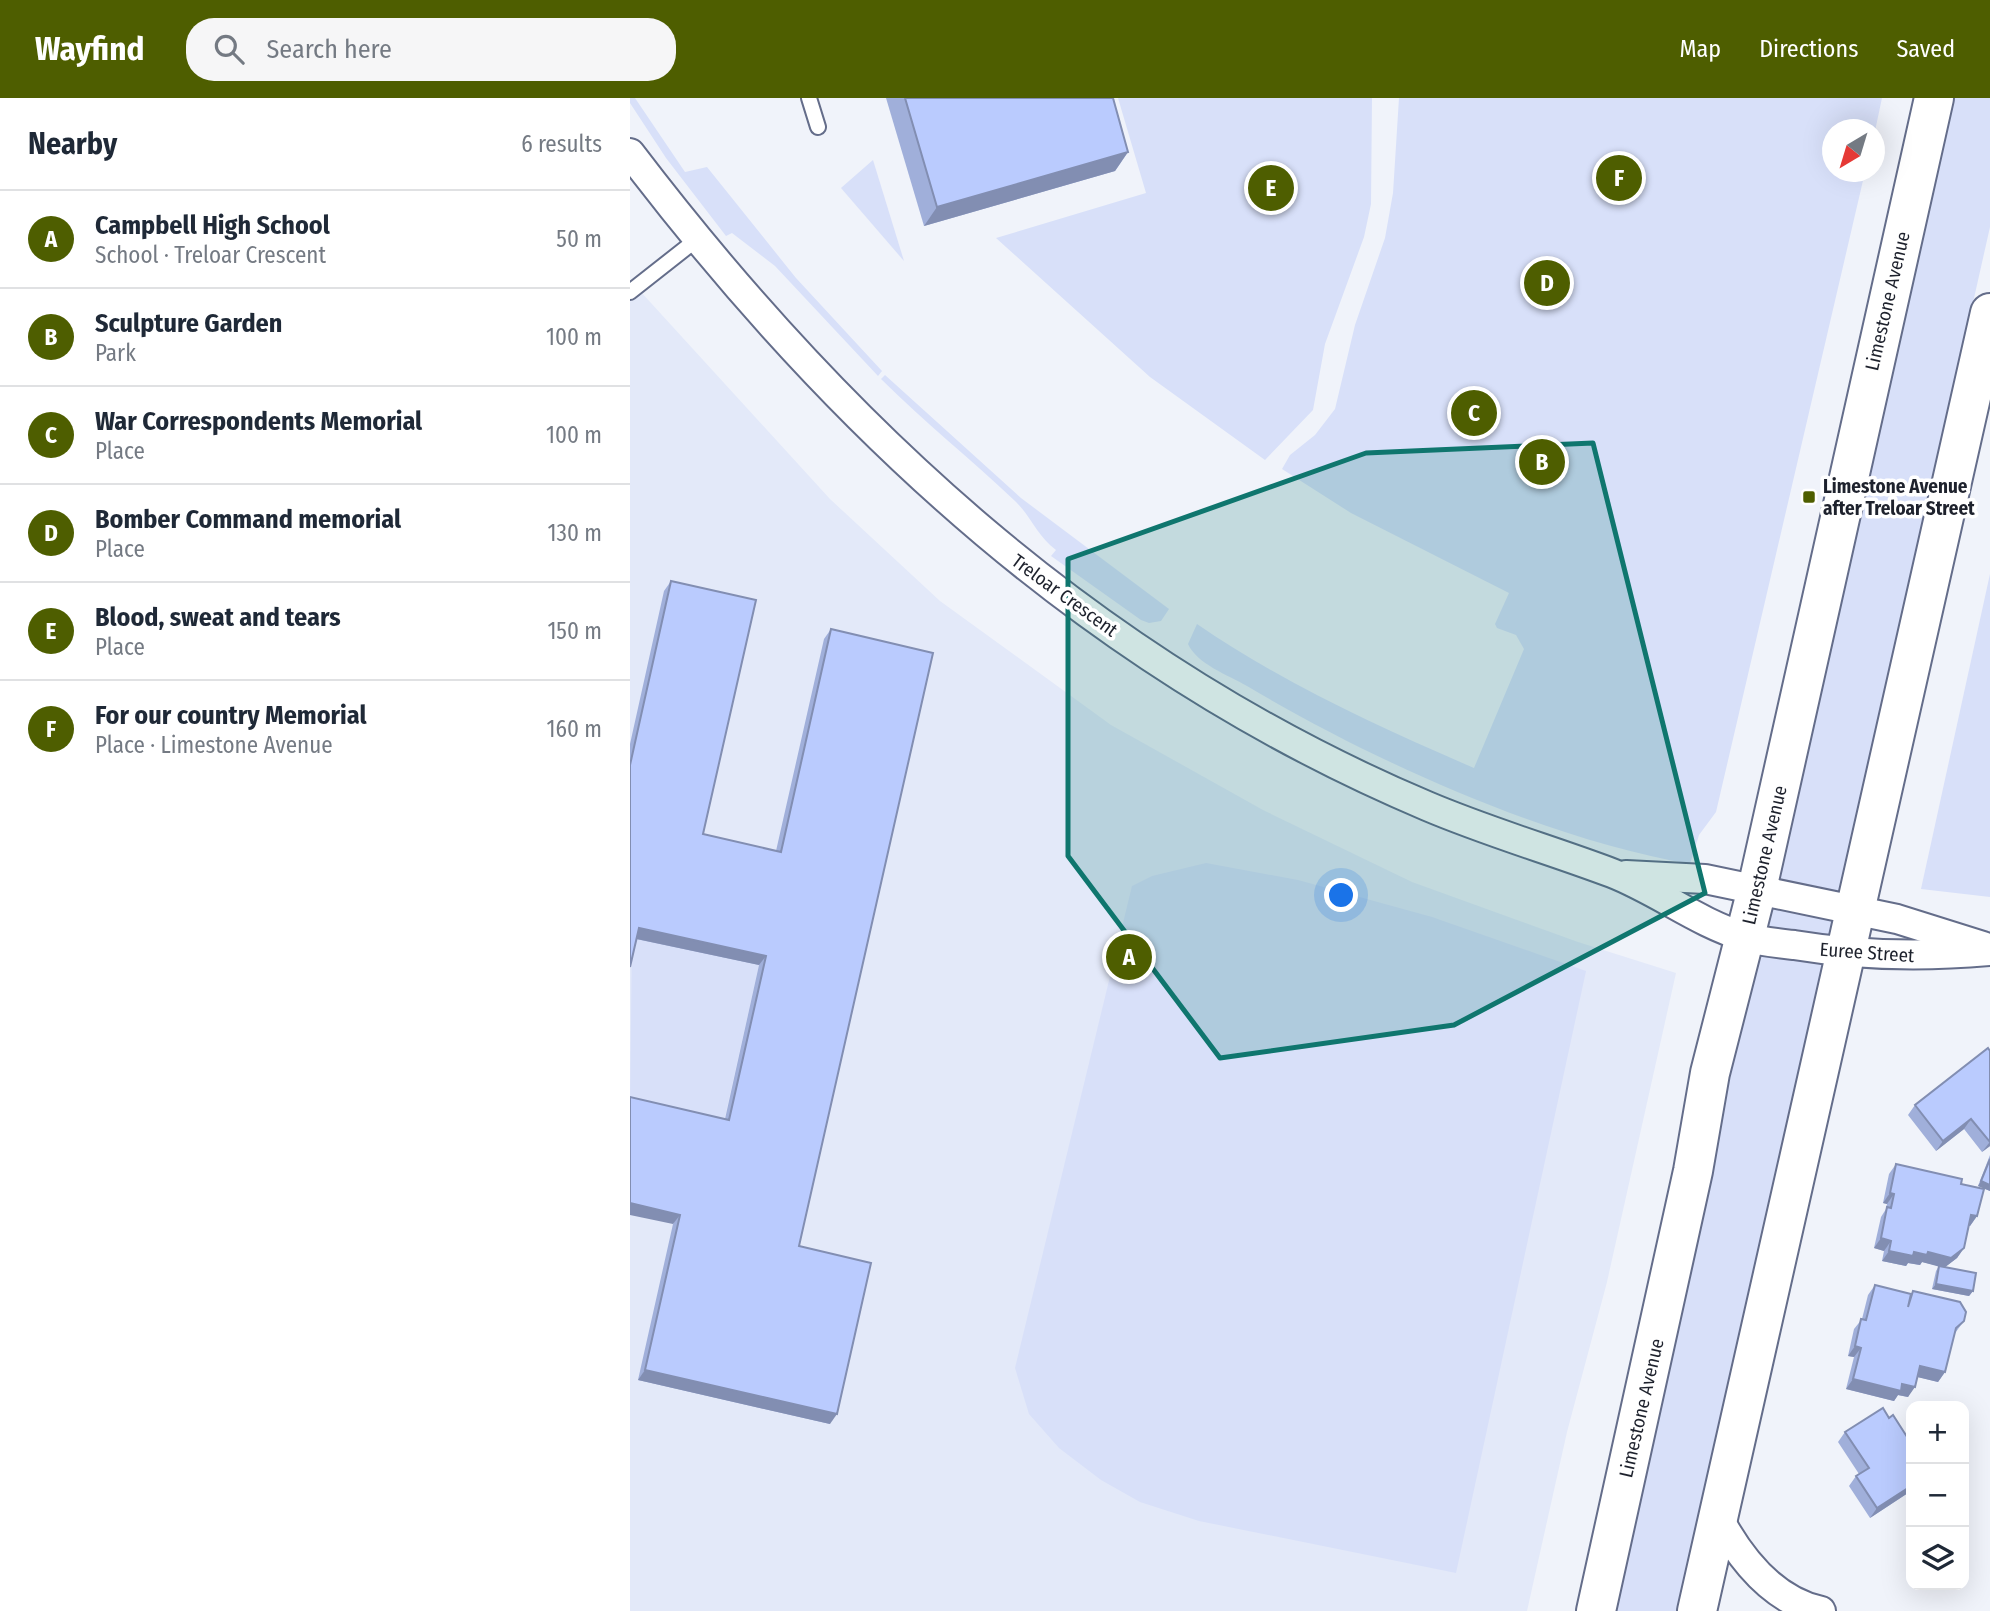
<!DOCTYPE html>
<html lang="en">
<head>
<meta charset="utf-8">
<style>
	:root { --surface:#fff; --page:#f6f6f7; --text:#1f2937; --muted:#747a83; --line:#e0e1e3; --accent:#4e5e00 }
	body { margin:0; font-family:"Fira Sans Condensed",sans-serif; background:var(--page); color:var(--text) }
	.controls { position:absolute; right:21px; bottom:21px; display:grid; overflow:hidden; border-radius:14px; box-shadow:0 7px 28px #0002 }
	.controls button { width:63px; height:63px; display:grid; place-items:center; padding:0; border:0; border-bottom:2px solid var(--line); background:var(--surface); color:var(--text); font:35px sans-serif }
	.compass { position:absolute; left:1192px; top:21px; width:63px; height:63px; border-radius:50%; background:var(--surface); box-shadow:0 7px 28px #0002; rotate:218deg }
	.you { position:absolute; left:712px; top:798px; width:24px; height:24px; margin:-18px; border:5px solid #fff; border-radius:50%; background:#1a73e8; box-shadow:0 0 0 10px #1a73e833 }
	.badge { display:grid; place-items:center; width:46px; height:46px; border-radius:50%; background:var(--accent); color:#fff; font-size:23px; font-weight:700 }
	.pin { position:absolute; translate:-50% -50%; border:4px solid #fff; box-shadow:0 2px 7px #0006 }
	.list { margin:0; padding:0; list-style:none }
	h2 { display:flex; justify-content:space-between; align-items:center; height:91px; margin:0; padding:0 28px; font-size:30px }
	h2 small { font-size:23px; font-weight:400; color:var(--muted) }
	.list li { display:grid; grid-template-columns:46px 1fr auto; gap:21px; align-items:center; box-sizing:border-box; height:98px; padding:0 28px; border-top:2px solid var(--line) }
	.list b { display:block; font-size:26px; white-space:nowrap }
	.list p { margin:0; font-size:23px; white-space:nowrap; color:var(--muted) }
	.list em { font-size:23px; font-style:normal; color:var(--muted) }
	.icon { flex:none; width:38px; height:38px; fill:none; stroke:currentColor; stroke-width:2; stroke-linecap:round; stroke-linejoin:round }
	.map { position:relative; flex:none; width:1360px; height:1513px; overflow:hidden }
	header { display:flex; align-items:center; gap:42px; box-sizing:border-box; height:98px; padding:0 35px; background:var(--accent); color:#fff }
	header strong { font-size:33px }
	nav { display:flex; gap:38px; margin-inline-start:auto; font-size:24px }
	.search { width:490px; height:63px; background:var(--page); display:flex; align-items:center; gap:18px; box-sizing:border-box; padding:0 24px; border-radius:28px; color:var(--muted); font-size:26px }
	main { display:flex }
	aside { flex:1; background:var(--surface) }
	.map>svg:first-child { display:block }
</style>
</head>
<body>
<header>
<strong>Wayfind</strong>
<div class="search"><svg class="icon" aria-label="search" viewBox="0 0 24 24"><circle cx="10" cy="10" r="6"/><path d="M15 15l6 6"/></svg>Search here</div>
<nav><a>Map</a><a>Directions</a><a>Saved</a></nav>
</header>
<main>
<aside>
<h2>Nearby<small>6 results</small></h2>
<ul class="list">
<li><span class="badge">A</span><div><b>Campbell High School</b><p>School · Treloar Crescent</p></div><em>50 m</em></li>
<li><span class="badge">B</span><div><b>Sculpture Garden</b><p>Park</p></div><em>100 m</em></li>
<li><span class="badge">C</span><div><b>War Correspondents Memorial</b><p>Place</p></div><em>100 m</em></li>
<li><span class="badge">D</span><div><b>Bomber Command memorial</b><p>Place</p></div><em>130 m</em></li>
<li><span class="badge">E</span><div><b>Blood, sweat and tears</b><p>Place</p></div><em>150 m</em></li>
<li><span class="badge">F</span><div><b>For our country Memorial</b><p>Place · Limestone Avenue</p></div><em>160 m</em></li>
</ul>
</aside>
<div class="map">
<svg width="1360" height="1513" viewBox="0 0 1360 1513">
	<rect width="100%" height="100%" fill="#f0f3fa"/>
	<polygon fill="#e3e9f9" points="0,182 200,401 310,503 481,627 633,712 782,784 948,844 1046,875 977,1184 937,1334 897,1513 0,1513"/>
	<g fill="#d8e0f9">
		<polygon points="0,0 5,0 55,74 77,69 166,180 252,273 248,278 145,168 102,135 96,138 36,60 0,5"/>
		<polygon points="488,0 742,0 741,106 734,139 695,246 683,312 635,362 520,279 366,140 516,95"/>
		<path d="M 769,0 L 1252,0 L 1245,33 L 1202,32 L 1202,74 L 1235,74 L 1086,714 L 1069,737 L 1060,766 C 916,741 743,663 617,588 C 598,577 567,566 558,546 L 567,526 C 651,584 751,630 844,670 L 894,551 L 886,537 L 867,530 L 865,526 L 879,495 L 721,415 L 652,371 L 660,357 L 685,337 L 705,311 L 725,227 L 755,140 L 763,95 Z"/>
		<polygon points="1323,0 1360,0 1360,129 1049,1513 963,1513 1102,945"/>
		<polygon points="243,62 274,163 211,90"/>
		<path d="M 255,277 L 391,400 L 539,511 L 531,523 L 519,525 L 511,522 L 421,458 L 426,452 C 407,438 401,418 385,403 C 341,361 294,324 251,281 Z"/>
		<polygon points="1360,476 1360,799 1291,791"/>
		<polygon points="576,765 668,782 802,819 956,873 826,1475 569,1423 510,1404 471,1382 429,1350 399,1316 385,1270 502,788 522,778"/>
		<polygon points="2,840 129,867 92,1032 0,1010"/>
	</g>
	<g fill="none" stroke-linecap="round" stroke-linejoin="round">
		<g stroke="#646d8a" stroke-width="18">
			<g id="lane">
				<polyline points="179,0 188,29"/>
				<polyline points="0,194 66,142"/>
			</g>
		</g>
		<g stroke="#646d8a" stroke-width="32">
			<g id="street">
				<path d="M 0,55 C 214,336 468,569 797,708 C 858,734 921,752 982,775 C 1028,793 1068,825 1115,839 C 1131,844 1148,845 1164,847 C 1230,858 1293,859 1360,853"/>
				<polyline points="996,777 1075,781 1267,821 1353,848"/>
				<path d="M 1087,1417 C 1109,1459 1141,1502 1191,1513"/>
			</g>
		</g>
		<g stroke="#646d8a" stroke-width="42">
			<g id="secondary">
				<polyline points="966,1513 1063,1073 1080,975 1127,791 1304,0"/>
				<polyline points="1067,1513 1360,215"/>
			</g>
		</g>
		<use href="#lane" stroke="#fff" stroke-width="14"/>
		<use href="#street" stroke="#fff" stroke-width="28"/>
		<use href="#secondary" stroke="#fff" stroke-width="38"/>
	</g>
	<g fill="#a0afda">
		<polygon points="256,0 483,0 498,54 485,73 294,128"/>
		<polygon points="41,483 73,736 146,753 194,541 201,531 169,1148 200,1326 8,1282 43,1126 95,1021 129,867 6,841 0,869 0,646 34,493"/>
		<polygon points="1358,950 1360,1048 1352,1054 1334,1031 1306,1053 1278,1017 1285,1007"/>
		<polygon points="1360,1057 1360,1093 1348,1088"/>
		<polygon points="1266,1066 1331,1086 1347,1118 1340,1128 1339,1128 1334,1150 1327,1160 1315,1169 1343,1193 1339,1198 1302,1191 1306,1173 1309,1168 1292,1164 1290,1167 1278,1165 1276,1168 1252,1163 1254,1153 1244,1150 1251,1119 1256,1111 1257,1106 1253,1105 1259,1076"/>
		<polygon points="1245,1187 1281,1196 1283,1193 1334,1223 1325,1235 1315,1274 1308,1284 1288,1279 1278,1299 1268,1297 1264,1303 1216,1291 1224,1259 1218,1258 1224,1231 1232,1221 1238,1197"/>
		<polygon points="1215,1334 1281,1393 1240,1420 1219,1388 1226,1378 1229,1376 1208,1344"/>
	</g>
	<g fill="#828eb2">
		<polygon points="498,54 485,73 294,128 307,109"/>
		<polygon points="9,830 136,858 129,867 2,840"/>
		<polygon points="1341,1021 1334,1031 1306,1053 1313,1043"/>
		<polygon points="1360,1044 1360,1048 1352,1054 1359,1045"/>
		<polygon points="1351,1083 1360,1087 1360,1093 1348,1088"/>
		<polygon points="1260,1095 1264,1096 1257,1106 1253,1105"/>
		<polygon points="0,1105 50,1117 43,1126 0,1117"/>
		<polygon points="1341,1117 1347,1118 1340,1128 1334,1127"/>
		<polygon points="1251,1140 1261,1143 1254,1153 1244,1150"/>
		<polygon points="1334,1150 1327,1160 1314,1170 1292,1164 1290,1167 1278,1165 1276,1168 1252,1163 1259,1153 1298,1154"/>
		<polygon points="1306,1186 1343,1193 1339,1198 1302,1191"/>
		<polygon points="1225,1248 1231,1250 1224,1259 1218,1258"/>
		<polygon points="1290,1268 1315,1274 1308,1284 1283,1278"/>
		<polygon points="15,1272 207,1316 200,1326 8,1282"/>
		<polygon points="1223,1281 1272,1286 1285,1289 1278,1299 1268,1297 1264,1303 1216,1291"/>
		<polygon points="1281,1388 1281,1393 1240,1420 1247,1410"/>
	</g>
	<g fill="#bacbfe" stroke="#828eb2" stroke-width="2">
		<polygon points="275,0 483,0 498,54 307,109"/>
		<polygon points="41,483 126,502 73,736 151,754 201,531 303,555 169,1148 241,1165 207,1316 15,1272 50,1117 0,1105 0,999 99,1022 136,858 9,830 0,869 0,667"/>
		<polygon points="1358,950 1360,953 1360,1044 1341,1021 1313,1043 1285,1007"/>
		<polygon points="1360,1061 1360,1087 1351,1083"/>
		<polygon points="1266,1066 1332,1081 1331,1086 1354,1091 1347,1118 1341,1117 1334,1150 1321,1160 1298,1154 1297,1157 1284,1154 1283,1158 1259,1153 1261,1143 1251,1140 1257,1109 1261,1110 1264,1096 1260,1095"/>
		<polygon points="1309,1168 1346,1175 1343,1193 1306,1186"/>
		<polygon points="1245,1187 1281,1196 1278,1209 1283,1193 1330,1204 1336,1214 1334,1223 1326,1230 1315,1274 1290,1268 1285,1289 1272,1286 1271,1293 1223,1281 1231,1250 1225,1248 1231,1221 1236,1222"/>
		<polygon points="1253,1310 1259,1320 1263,1317 1281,1345 1281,1388 1247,1410 1226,1378 1239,1370 1215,1334"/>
	</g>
	<path fill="#0f766e" fill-opacity="0.2" stroke="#0f766e" stroke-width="5" stroke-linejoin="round" d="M 963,345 L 1075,795 L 824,927 L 590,960 L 438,758 L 438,461 L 736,355 Z"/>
	<rect fill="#4e5e00" stroke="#fff" stroke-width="2.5" x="1172" y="392" width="14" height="14" rx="3.5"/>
	<g text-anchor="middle" stroke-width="7" stroke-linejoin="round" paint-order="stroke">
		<g font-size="19" fill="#1e222d" stroke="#fff">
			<text transform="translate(1257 203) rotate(-77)" y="7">Limestone Avenue</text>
			<text transform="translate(435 497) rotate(36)" y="7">Treloar Crescent</text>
			<text transform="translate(1134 757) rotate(-77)" y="7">Limestone Avenue</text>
			<text transform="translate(1237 854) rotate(4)" y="7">Euree Street</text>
			<text transform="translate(1011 1310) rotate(-77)" y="7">Limestone Avenue</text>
		</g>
		<g font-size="19" font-weight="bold" fill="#1e222d" stroke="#fff" text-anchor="start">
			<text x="1193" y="395">Limestone Avenue<tspan x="1193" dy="22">after Treloar Street</tspan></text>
		</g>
	</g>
</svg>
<div class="controls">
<button>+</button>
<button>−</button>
<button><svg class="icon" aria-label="layers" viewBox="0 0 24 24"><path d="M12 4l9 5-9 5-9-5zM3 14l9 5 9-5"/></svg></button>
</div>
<svg class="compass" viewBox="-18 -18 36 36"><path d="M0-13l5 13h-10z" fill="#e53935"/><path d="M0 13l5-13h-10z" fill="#747a83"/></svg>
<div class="you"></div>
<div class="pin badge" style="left:499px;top:859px">A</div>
<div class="pin badge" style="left:912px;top:364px">B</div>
<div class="pin badge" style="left:844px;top:315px">C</div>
<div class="pin badge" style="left:917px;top:185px">D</div>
<div class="pin badge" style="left:641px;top:90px">E</div>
<div class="pin badge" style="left:989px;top:80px">F</div>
</div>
</main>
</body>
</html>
